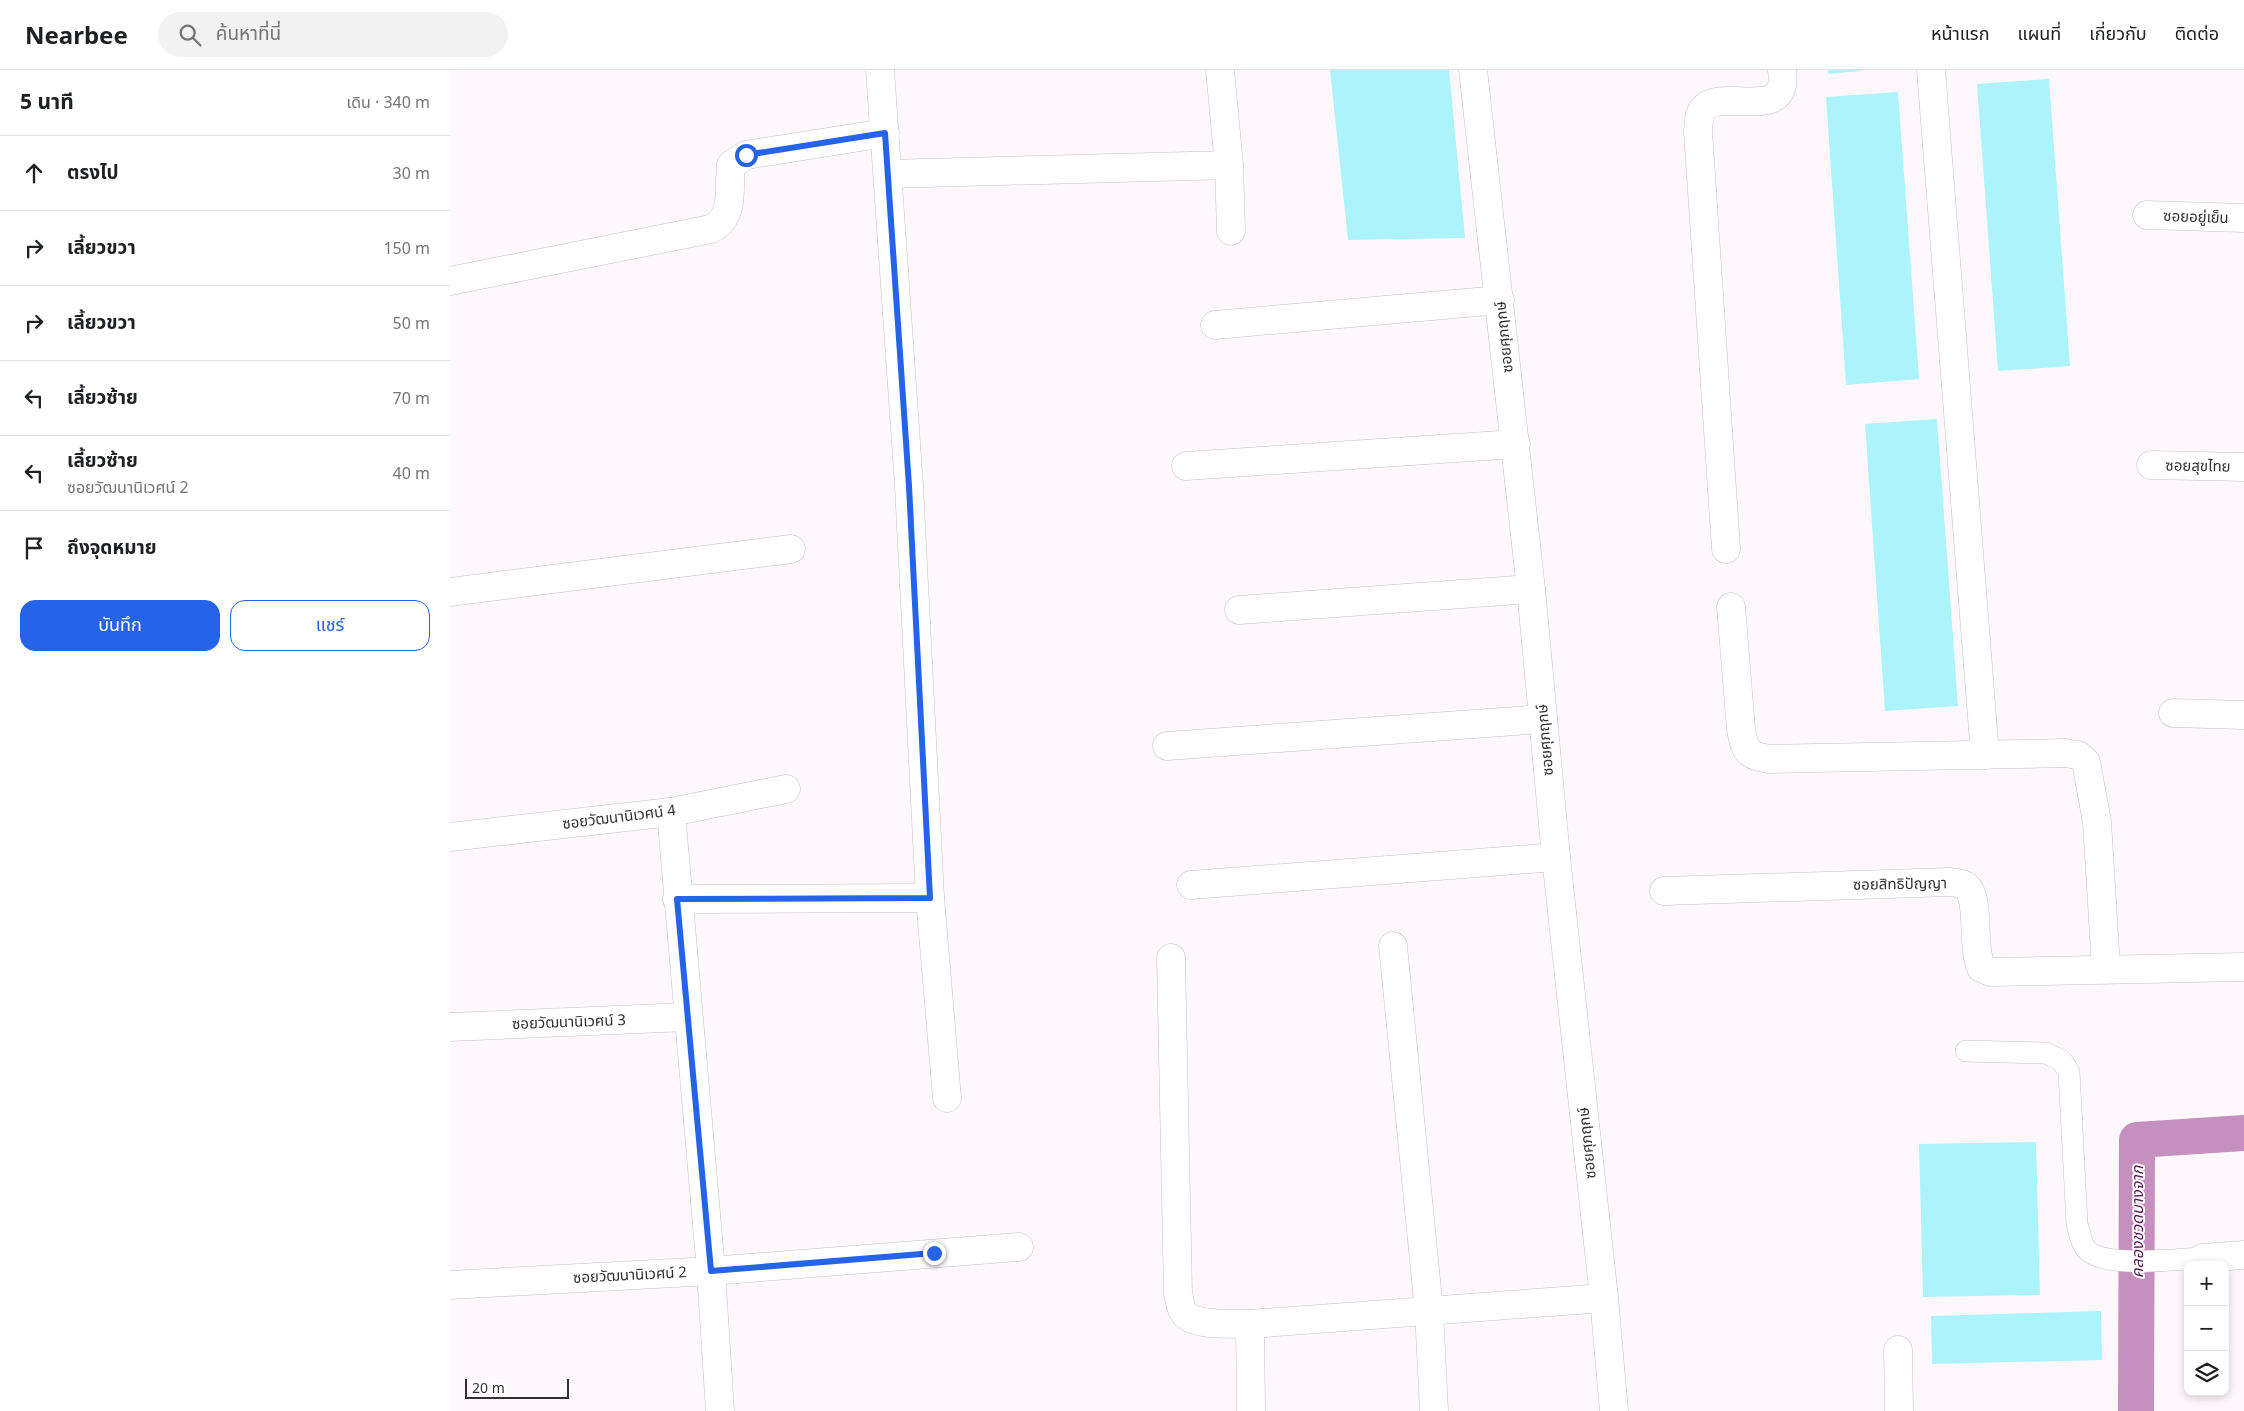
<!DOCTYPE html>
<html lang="th">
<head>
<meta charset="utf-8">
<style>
	:root { --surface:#fff; --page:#f2f2f2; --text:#202124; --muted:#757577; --line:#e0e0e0; --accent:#2563eb }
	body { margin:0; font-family:"Noto Sans","Noto Sans Thai",sans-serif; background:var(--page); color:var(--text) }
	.controls { position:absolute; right:15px; bottom:15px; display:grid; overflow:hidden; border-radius:10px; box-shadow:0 2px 8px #0003 }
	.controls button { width:45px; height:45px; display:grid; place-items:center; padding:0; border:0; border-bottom:1px solid var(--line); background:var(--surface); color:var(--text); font:25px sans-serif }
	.scale { position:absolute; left:15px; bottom:12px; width:104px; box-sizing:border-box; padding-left:5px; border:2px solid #323032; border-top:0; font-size:14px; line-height:18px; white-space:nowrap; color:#323032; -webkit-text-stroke:4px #fff; paint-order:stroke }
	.stop { position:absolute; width:15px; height:15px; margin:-11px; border:4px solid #2563eb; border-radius:50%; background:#fff }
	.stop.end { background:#2563eb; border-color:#fff; box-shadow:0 1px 5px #0008 }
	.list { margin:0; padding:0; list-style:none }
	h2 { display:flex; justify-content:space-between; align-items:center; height:65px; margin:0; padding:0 20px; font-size:21px }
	h2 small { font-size:16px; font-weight:400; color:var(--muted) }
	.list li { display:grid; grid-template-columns:32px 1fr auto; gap:15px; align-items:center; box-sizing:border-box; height:75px; padding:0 20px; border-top:1px solid var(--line) }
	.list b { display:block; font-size:19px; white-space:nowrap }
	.list p { margin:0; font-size:16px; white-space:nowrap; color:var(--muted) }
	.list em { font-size:16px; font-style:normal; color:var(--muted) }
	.actions { display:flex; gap:10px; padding:15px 20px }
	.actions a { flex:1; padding:11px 0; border:1px solid var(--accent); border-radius:15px; text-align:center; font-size:18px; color:var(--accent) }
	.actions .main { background:var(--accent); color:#fff }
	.icon { flex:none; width:28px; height:28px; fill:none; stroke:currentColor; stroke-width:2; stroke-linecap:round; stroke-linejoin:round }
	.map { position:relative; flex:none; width:1794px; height:1341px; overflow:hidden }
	header { display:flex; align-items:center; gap:30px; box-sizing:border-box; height:70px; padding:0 25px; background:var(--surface); border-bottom:1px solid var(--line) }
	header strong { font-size:24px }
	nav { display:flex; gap:28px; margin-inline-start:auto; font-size:18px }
	.search { width:350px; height:45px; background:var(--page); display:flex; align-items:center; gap:12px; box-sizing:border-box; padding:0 18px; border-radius:28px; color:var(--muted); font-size:19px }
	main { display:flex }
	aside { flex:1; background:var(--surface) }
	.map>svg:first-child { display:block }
</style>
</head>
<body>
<header>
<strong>Nearbee</strong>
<div class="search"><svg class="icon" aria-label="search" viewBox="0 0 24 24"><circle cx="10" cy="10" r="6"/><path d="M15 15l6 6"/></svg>ค้นหาที่นี่</div>
<nav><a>หน้าแรก</a><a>แผนที่</a><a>เกี่ยวกับ</a><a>ติดต่อ</a></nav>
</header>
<main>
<aside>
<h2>5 นาที<small>เดิน · 340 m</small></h2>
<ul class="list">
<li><svg class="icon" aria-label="ahead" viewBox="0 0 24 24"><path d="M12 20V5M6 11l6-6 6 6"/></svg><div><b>ตรงไป</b></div><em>30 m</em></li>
<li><svg class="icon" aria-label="right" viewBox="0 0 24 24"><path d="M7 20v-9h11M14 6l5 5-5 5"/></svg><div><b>เลี้ยวขวา</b></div><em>150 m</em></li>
<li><svg class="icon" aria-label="right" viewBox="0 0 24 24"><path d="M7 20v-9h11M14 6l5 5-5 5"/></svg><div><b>เลี้ยวขวา</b></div><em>50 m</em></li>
<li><svg class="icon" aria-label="left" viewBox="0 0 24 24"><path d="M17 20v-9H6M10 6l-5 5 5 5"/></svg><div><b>เลี้ยวซ้าย</b></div><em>70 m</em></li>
<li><svg class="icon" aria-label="left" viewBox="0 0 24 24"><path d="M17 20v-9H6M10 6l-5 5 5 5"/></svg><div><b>เลี้ยวซ้าย</b><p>ซอยวัฒนานิเวศน์ 2</p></div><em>40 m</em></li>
<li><svg class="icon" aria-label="arrive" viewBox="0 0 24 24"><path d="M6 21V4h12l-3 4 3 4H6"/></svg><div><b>ถึงจุดหมาย</b></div></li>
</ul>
<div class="actions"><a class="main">บันทึก</a><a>แชร์</a></div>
</aside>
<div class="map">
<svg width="1794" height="1341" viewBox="0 0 1794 1341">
	<rect width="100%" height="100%" fill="#fef8fd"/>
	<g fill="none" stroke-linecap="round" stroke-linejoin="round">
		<polyline stroke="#c690be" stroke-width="36" points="1686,1341 1687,1070 1794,1063"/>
	</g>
	<g fill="#acf3fc">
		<polygon points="880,0 999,0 1015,168 898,170"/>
		<polygon points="1378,0 1411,0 1411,1 1378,4"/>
		<polygon points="1599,9 1620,296 1548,301 1527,14"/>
		<polygon points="1448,22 1469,309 1396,315 1376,27"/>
		<polygon points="1487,349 1508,636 1435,641 1415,354"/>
		<polygon points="1586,1072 1590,1225 1473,1227 1469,1074"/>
		<polygon points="1651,1241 1652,1290 1482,1294 1481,1246"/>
	</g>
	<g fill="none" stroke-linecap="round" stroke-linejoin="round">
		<g stroke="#c4bfc3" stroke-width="22">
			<path id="lane" d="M 1516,981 L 1596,983 L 1612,991 L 1619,1002 L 1627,1154 C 1629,1160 1630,1169 1634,1176 C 1647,1200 1727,1189 1752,1188"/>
		</g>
		<g stroke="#c4bfc3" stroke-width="29">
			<g id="street">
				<polyline points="430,0 459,416 480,828 497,1028"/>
				<polyline points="770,0 779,95 781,161"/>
				<polyline points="1023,0 1081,519 1106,787 1154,1228 1164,1341"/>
				<polyline points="1481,0 1535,685"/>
				<polyline points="438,104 779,95"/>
				<polyline points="1697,145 1794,148"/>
				<path d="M 0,211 L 261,159 C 286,146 278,118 281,95 L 296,85 L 435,63"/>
				<polyline points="765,255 1050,230"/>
				<polyline points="1701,395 1794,397"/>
				<polyline points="736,396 1066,374"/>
				<path d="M 1276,479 L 1248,61 C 1249,54 1248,45 1253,39 C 1273,16 1340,55 1332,0"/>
				<polyline points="0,522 341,479"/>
				<path d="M 1281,537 L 1291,659 C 1295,681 1297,686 1320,689 L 1615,683 L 1628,685 L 1636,692 L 1647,752 L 1656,898"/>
				<polyline points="789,540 1081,519"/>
				<polyline points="1723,643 1794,645"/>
				<polyline points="717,676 1093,649"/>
				<polyline points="221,742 261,1201 270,1341"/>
				<polyline points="0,767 221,742 336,719"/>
				<polyline points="741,815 1106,787"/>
				<path d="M 1214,821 L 1500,812 C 1508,813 1516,813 1520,821 C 1529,839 1522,875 1531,898 L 1541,902 L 1794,897"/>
				<polyline points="227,829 480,828"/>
				<polyline points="943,876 979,1241 984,1341"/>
				<path d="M 721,888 L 728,1224 C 730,1229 730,1239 734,1243 C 745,1257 783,1253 800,1254 L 1154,1228"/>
				<polyline points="0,957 238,947"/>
				<polyline points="1752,1188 1794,1185"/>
				<polyline points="0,1215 261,1201 569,1177"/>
				<polyline points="800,1254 801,1341"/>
				<polyline points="1448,1280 1449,1341"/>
			</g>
		</g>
		<use href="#lane" stroke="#fff" stroke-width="21"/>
		<use href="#street" stroke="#fff" stroke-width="28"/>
	</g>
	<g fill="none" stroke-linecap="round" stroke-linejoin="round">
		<polyline stroke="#2563eb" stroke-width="6" points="296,85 435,63 459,416 480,828 227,829 261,1201 484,1183"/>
	</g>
	<g text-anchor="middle" stroke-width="4" stroke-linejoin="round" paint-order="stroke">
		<g font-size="15" fill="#323032" stroke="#fff">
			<text transform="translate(1746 147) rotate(2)" y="5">ซอยอยู่เย็น</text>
			<text transform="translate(1054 267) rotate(-96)" y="5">ซอยศุภฤกษ์</text>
			<text transform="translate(1748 396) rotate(1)" y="5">ซอยสุขไทย</text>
			<text transform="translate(1095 670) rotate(-95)" y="5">ซอยศุภฤกษ์</text>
			<text transform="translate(169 747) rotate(-7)" y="5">ซอยวัฒนานิเวศน์ 4</text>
			<text transform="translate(1450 814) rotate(-1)" y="5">ซอยสิทธิปัญญา</text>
			<text transform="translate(119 952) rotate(-2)" y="5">ซอยวัฒนานิเวศน์ 3</text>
			<text transform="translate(1137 1073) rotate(-96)" y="5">ซอยศุภฤกษ์</text>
			<text transform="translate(180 1205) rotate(-3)" y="5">ซอยวัฒนานิเวศน์ 2</text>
		</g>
		<g font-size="16" font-style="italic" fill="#561650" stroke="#fff">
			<text transform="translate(1687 1152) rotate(-90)" y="6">คลองชวดบางจาก</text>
		</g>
	</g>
</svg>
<div class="controls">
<button>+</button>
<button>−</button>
<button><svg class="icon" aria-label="layers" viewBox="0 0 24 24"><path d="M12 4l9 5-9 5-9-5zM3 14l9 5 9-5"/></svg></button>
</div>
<div class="scale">20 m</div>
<div class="stop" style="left:296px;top:85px"></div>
<div class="stop end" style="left:484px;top:1183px"></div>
</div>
</main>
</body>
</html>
